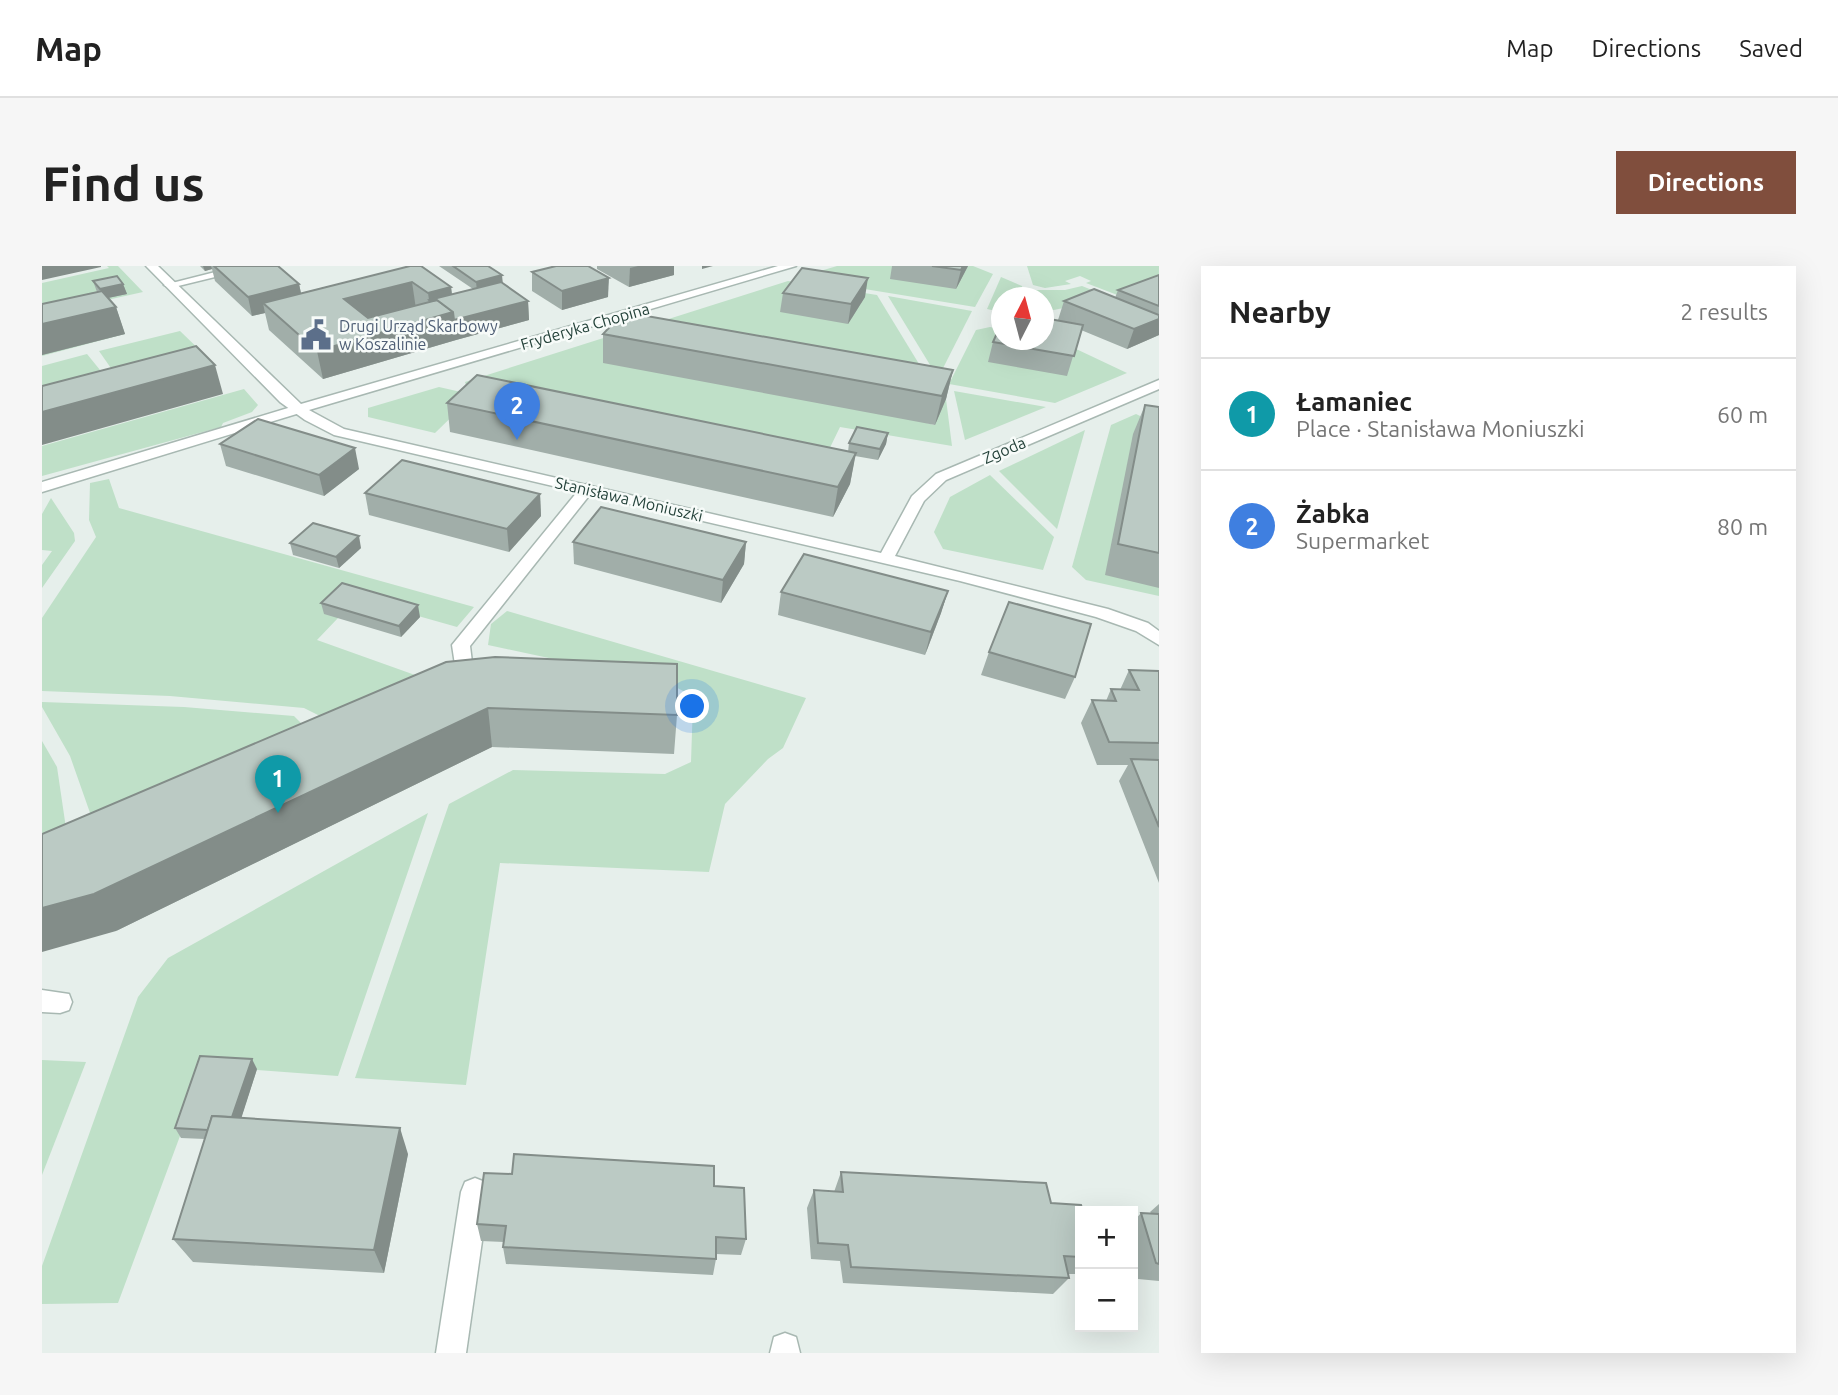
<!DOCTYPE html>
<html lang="en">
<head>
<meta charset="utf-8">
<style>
	:root { --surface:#fff; --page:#f6f6f6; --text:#222; --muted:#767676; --line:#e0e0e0; --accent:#804e3d }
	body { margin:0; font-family:Ubuntu,sans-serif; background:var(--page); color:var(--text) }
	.controls { position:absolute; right:21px; bottom:21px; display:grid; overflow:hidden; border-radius:0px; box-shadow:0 7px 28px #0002 }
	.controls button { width:63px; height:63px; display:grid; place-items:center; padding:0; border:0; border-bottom:2px solid var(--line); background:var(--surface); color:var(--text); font:35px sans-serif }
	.compass { position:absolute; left:949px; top:21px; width:63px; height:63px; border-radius:50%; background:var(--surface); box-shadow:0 7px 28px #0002; rotate:6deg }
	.you { position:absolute; left:651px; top:441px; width:24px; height:24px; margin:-18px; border:5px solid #fff; border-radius:50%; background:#1a73e8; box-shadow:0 0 0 10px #1a73e833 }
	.badge { display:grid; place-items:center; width:46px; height:46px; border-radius:50%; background:var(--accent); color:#fff; font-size:23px; font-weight:700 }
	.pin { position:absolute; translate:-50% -58px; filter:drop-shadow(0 2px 4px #0008) }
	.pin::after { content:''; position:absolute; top:37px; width:24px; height:21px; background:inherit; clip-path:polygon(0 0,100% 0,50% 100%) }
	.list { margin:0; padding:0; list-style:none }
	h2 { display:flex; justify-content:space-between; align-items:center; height:91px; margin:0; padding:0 28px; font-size:30px }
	h2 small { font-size:23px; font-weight:400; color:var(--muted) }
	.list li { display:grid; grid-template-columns:46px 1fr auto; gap:21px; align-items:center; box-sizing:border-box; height:112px; padding:0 28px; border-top:2px solid var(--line) }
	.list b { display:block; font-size:26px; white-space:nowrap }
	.list p { margin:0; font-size:23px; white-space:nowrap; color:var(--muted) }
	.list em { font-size:23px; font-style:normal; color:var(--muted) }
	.map { position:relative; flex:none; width:1117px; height:1087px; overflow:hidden; border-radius:0px }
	header { display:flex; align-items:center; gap:42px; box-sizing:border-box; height:98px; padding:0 35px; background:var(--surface); border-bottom:2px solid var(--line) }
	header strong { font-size:33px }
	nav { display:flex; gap:38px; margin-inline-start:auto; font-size:24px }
	.intro { display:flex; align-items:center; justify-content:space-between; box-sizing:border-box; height:168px; padding:0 42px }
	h1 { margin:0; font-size:49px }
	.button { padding:18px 32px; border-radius:0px; background:var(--accent); color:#fff; font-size:24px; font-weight:700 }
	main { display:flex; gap:42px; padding:0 42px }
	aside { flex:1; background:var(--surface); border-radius:0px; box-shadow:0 7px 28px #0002 }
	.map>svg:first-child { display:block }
</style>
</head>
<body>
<header>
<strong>Map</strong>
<nav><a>Map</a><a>Directions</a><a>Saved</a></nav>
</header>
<div class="intro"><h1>Find us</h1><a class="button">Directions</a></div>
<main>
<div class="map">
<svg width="1117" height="1087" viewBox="0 0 1117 1087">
	<rect width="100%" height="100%" fill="#e6efeb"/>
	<g fill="#bfe0c8">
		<polygon points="65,0 76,0 101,26 56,36 83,68 0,90 0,17 67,2"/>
		<polygon points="795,0 931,0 951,8 933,41 755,12"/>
		<polygon points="985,0 1117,0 1117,16 1078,30 1044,17 1049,15 1038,10 1023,15 1029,18 1003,22 991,19"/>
		<polygon points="959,11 980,20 982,31 959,32 959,46 945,43"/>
		<polygon points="746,15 835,29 888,116 595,63"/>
		<polygon points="1040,20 1070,32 1002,46 1001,32 993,31 991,24 1023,24"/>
		<polygon points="846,30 930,45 896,112"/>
		<polygon points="948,61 959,63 959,74 1013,73 1085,107 1013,137 907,118 934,64"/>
		<polygon points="138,65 166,92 80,118 57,85"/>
		<polygon points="574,68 892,159 904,133 910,180 798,161 782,194 424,119 423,116"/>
		<polygon points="45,88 71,120 0,139 0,100"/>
		<polygon points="397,121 432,129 393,167 326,151 326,142"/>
		<polygon points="202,123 216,139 210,146 181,157 179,161 0,210 0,180"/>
		<polygon points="912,125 1004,141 923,174"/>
		<polygon points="1094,148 1117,159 1117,330 1044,314 1030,301 1069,159"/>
		<polygon points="1043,164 1015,263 957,205"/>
		<polygon points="948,209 1012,271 1001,304 901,283 892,266 908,231"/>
		<polygon points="67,213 77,242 432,341 415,361 302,329 296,352 275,374 387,414 282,452 262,442 128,430 0,425 0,352 54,271 47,254 48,217"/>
		<polygon points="9,232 32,267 33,275 0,322 0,299 10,285 0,284 0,248"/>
		<polygon points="465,345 764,432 741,482 726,493 683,538 667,606 458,597 424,819 313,812 407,538 471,504 623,508 649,496 651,436 643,426 628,418 446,379 449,358"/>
		<polygon points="0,436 142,441 252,450 261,459 53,561 28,490 0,441"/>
		<polygon points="0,475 15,501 25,569 0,569"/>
		<polygon points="386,547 296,810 164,800 76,1037 0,1038 0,1000 96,731 126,692"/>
		<polygon points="0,794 44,796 0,909"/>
	</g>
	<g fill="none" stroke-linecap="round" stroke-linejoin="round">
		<g stroke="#a8b8b2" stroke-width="3">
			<g id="lane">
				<polygon points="197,0 218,0 128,22 122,19"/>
				<polygon points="256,139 263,143 261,146 0,226 0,216"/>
				<polygon points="545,218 550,220 553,223 550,226 428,380 433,421 431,425 417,425 410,379 540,220"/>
				<polygon points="0,724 27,728 30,736 27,744 18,747 0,746"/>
				<polygon points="433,912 443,916 447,926 424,1087 394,1087 419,926 423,916"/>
				<polygon points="743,1067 754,1071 758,1087 728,1087 732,1071"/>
			</g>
		</g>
		<g stroke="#a8b8b2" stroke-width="3">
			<polygon id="street" points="104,0 116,0 259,138 736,0 754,0 267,144 302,163 839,287 870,230 894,208 1117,114 1117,123 904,214 882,235 853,290 1066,343 1106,357 1117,365 1117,379 1094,365 1054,351 918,315 292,169 263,154 238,136"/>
		</g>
		<use href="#lane" fill="#fff" fill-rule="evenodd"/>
		<use href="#street" fill="#fff" fill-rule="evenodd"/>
	</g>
	<g fill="#a1aea9">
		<polygon points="158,0 236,0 257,18 259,27 368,0 409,21 410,28 431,23 397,0 446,0 461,17 486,35 487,54 414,74 281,113 227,64 223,47 210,50 173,15 170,3 163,5"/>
		<polygon points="555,0 632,0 632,9 587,21 555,3"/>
		<polygon points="850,0 926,0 914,23 848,13"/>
		<polygon points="490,6 566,31 520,44 490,25"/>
		<polygon points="1117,9 1117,69 1085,83 1039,64 1025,110 946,96 951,76 1016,54 1022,35 1073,32 1076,24"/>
		<polygon points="51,15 81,18 85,28 66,32 74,41 83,68 0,89 0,38 55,26"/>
		<polygon points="741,27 823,31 806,58 738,46"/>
		<polygon points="561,68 911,104 904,133 893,159 561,97"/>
		<polygon points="405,137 806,186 807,177 846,167 844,178 836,194 813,190 808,218 791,251 408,166"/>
		<polygon points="1103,139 1117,141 1117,322 1063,309 1091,168"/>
		<polygon points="178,178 317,203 282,230 184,200"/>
		<polygon points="323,227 498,228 499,250 467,286 327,249"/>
		<polygon points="531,276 704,276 702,298 679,337 532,298"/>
		<polygon points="248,277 319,282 297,302 251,289"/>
		<polygon points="906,325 899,347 883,389 736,349 739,326"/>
		<polygon points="279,337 378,351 359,371 282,348"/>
		<polygon points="947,386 1033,411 1023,433 939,409"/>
		<polygon points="404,396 635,449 632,488 450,481 74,665"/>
		<polygon points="1087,404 1117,405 1117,617 1077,515 1086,499 1055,499 1039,457 1050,434 1064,435 1069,423 1078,424"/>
		<polygon points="215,803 199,852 366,888 342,1007 151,996 131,973 163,873 139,872 133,862"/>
		<polygon points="799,906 1009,937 1038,945 1038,1006 1036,1008 1025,1008 1027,1012 1011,1028 801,1017 798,995 769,993 765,942 772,924 792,926"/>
		<polygon points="672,920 704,973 699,989 674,988 674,993 671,1009 464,998 461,981 462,976 439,975 435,958"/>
		<polygon points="1117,938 1117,1015 1096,1013 1091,996 1091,956 1099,947 1109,947 1108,946"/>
	</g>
	<g fill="#838d89">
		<polygon points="0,0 59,0 59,1 0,14"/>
		<polygon points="161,0 169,0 170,3 163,5"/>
		<polygon points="596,0 632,0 632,9 587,21 588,2"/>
		<polygon points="660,0 671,0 660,3"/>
		<polygon points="921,0 926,0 914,23 919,4"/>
		<polygon points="460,9 461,19 435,25 434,16"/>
		<polygon points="567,12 566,31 520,44 520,25"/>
		<polygon points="826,12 823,31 806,58 809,38"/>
		<polygon points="370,16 374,43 306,61 302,33"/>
		<polygon points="81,18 85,28 61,33 58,23"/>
		<polygon points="257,18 261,37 221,37 223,47 210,50 206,31"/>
		<polygon points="409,21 412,48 486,35 487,54 414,74 281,113 275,85 404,48 387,34 386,27"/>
		<polygon points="74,41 83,68 0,89 0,58"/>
		<polygon points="1117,53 1117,69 1085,83 1092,63"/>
		<polygon points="173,99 181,128 0,179 0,146"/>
		<polygon points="911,104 904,133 893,159 900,130"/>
		<polygon points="846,167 844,178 836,194 838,183"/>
		<polygon points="313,182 317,203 282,230 277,209"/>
		<polygon points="814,187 808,218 791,251 796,221"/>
		<polygon points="498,228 499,250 467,286 465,263"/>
		<polygon points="317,270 319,282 297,302 294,291"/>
		<polygon points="704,276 702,298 679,337 681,314"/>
		<polygon points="906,325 899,347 883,389 889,366"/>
		<polygon points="376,339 378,351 359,371 357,360"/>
		<polygon points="446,442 450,481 74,665 0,686 0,642"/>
		<polygon points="210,793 215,803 192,875 186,865"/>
		<polygon points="358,862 366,888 342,1007 332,984"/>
	</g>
	<g fill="#bbcac4" stroke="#838d89" stroke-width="2">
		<polygon points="172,0 236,0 257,18 206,31"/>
		<polygon points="368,0 379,0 409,21 386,27 370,16 302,33 326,52 395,34 411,46 275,85 221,37"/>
		<polygon points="411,0 446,0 460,9 434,16"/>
		<polygon points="514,0 546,0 567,12 520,25 490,6"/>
		<polygon points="890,0 921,0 919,4"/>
		<polygon points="760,2 826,12 809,38 741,27"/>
		<polygon points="1117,9 1117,40 1076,24"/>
		<polygon points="75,10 81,18 58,23 51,15"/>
		<polygon points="459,16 486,35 412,54 411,46 395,34 388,35 387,34"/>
		<polygon points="1052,23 1117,49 1117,53 1092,63 1022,35"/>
		<polygon points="60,25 74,41 0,58 0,38"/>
		<polygon points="582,46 911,104 900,130 561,68"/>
		<polygon points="1002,52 1041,59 1032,90 951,76 960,56 960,74 1002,74"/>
		<polygon points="154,80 173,99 0,146 0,120"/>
		<polygon points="435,109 814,187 796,221 405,137"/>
		<polygon points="1103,139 1117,141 1117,287 1076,278"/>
		<polygon points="216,153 313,182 277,209 178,178"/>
		<polygon points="815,161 846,167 838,183 807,177"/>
		<polygon points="360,194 498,228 465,263 323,227"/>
		<polygon points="559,241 704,276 681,314 531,276"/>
		<polygon points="271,257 317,270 294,291 248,277"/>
		<polygon points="762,288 906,325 889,366 739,326"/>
		<polygon points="300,317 376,339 357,360 279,337"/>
		<polygon points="967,336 1049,358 1033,411 947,386"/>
		<polygon points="453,391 635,398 635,449 446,442 52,628 0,642 0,568 404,396"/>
		<polygon points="1087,404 1117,405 1117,477 1067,476 1050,434 1074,435 1069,423 1097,424"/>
		<polygon points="1089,493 1117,494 1117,561"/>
		<polygon points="158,790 210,793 190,851 170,850 166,864 133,862"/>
		<polygon points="170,850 358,862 332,984 131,973"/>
		<polygon points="472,888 672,900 672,920 702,922 704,973 674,971 674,993 461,981 464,960 435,958 442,907 470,908"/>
		<polygon points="799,906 1004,917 1009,937 1039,939 1041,945 1038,945 1038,991 1022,990 1027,1012 809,1001 806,979 776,977 772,924 801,926"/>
		<polygon points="1099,947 1117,948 1117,998 1114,997"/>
	</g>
	<defs>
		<g id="civic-bare" transform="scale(2.415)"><path d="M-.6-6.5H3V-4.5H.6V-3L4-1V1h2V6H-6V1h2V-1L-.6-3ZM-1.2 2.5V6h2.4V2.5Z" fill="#5c6f8a" stroke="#f7fbf9" stroke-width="2.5" paint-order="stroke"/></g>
	</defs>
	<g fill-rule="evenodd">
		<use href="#civic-bare" x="274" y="69"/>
	</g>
	<g text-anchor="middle" stroke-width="5" stroke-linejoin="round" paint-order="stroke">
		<g font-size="16" fill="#4e5e75" stroke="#f7fbf9" text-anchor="start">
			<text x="297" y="66">Drugi Urząd Skarbowy<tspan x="297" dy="18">w Koszalinie</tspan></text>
		</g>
		<g font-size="16" fill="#24423a" stroke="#f7fbf9">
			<text transform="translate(543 60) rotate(-16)" y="6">Fryderyka Chopina</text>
			<text transform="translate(962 184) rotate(-23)" y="6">Zgoda</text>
			<text transform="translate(587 233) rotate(13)" y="6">Stanisława Moniuszki</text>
		</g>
	</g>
</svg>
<div class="controls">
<button>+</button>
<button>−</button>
</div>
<svg class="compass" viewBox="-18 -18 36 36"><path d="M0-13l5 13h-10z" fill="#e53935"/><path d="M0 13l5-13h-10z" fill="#767676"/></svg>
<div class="you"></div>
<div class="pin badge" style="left:236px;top:547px;background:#0f9aa8">1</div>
<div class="pin badge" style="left:475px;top:174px;background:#3f7fe0">2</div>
</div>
<aside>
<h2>Nearby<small>2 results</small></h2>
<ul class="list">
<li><span class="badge" style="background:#0f9aa8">1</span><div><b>Łamaniec</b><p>Place · Stanisława Moniuszki</p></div><em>60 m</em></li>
<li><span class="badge" style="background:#3f7fe0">2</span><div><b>Żabka</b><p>Supermarket</p></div><em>80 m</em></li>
</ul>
</aside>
</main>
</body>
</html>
